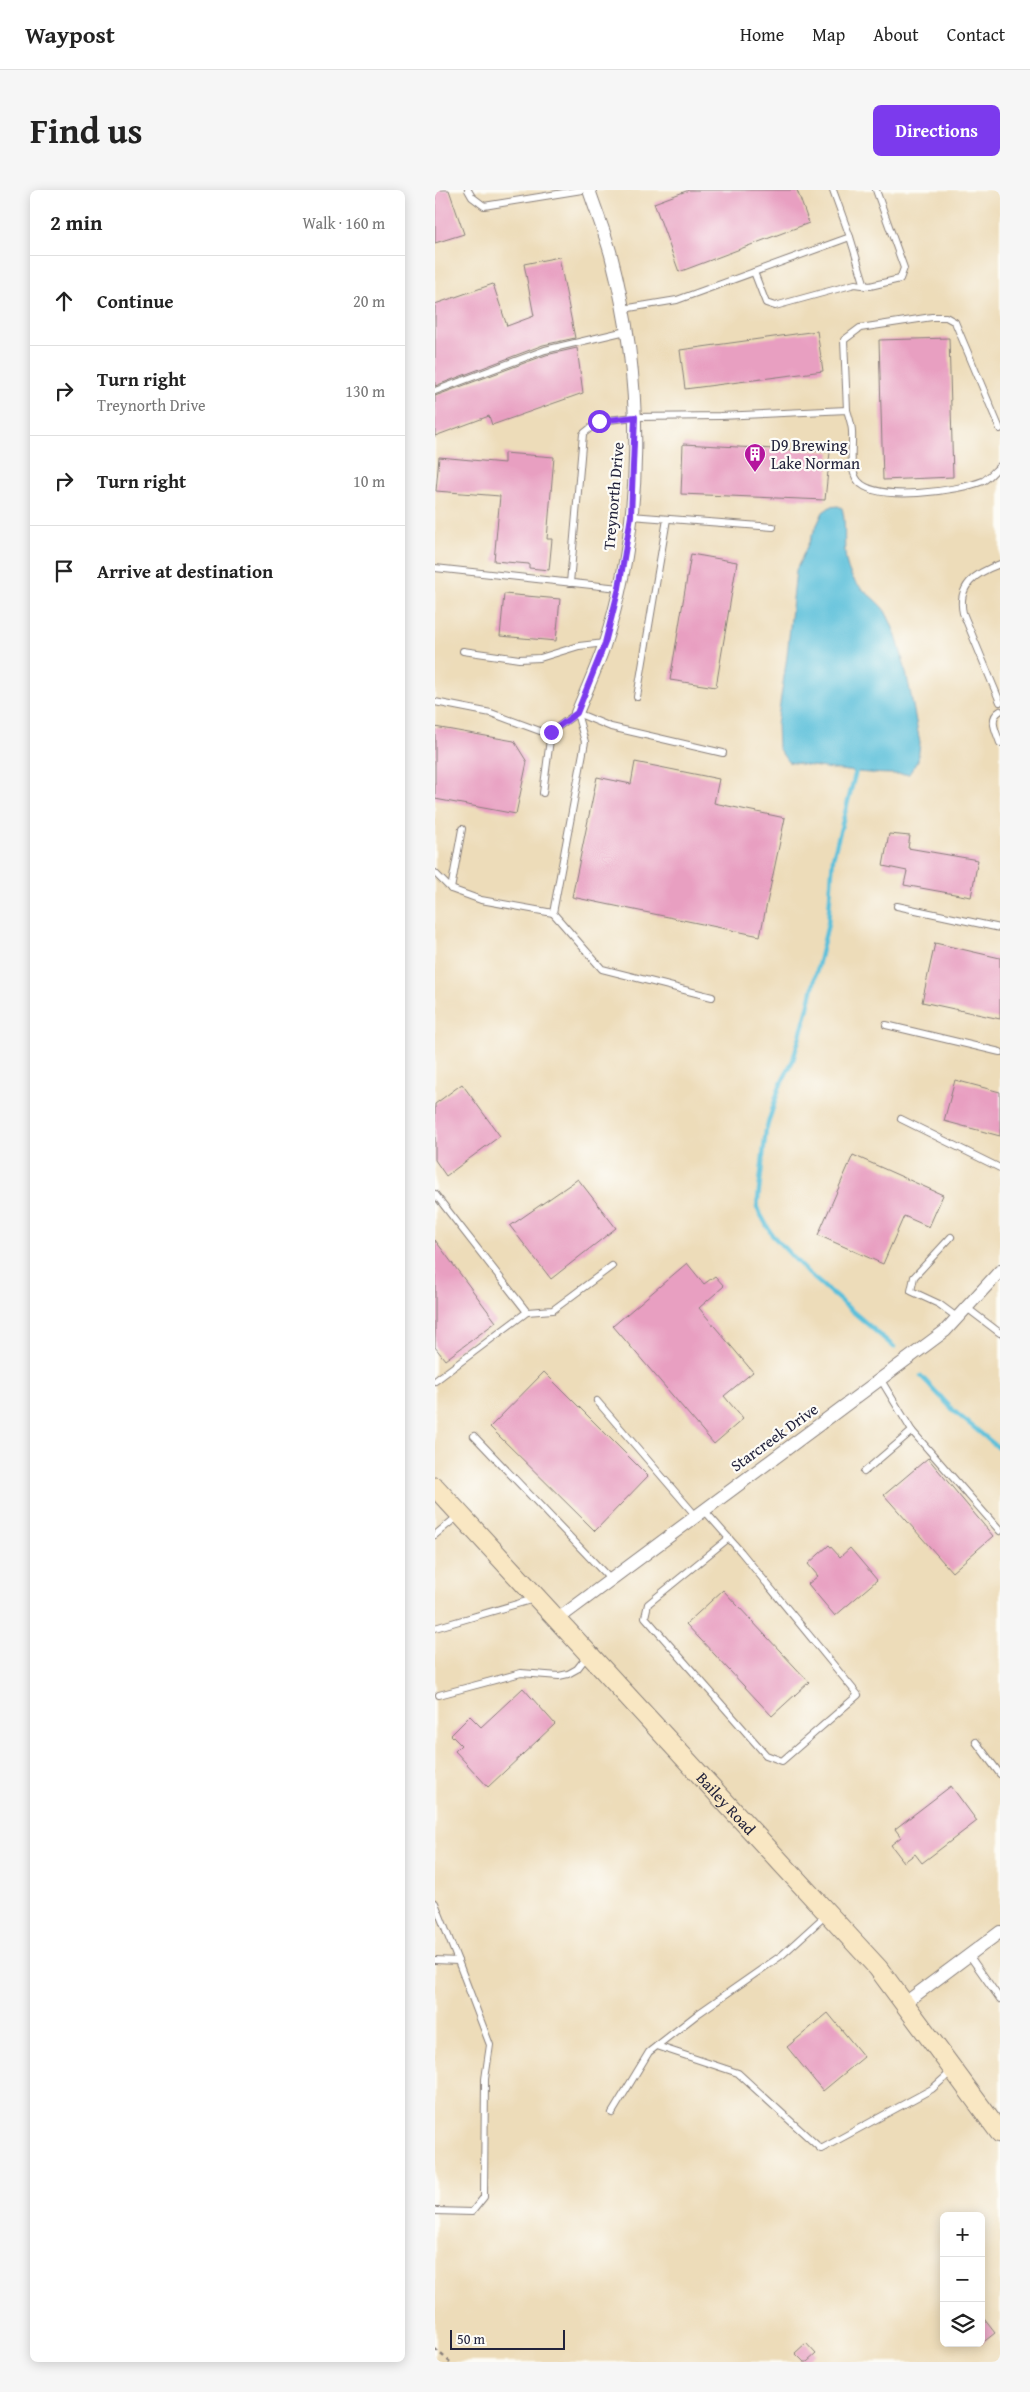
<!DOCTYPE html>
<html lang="en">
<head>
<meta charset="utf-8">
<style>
	:root { --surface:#fff; --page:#f6f6f6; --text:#222; --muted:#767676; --line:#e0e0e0; --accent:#7c3aed }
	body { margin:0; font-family:"Gentium Book Plus",serif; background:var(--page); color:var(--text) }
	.controls { position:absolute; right:15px; bottom:15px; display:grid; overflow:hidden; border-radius:8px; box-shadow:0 2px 12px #0003 }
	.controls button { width:45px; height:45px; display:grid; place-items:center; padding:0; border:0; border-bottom:1px solid var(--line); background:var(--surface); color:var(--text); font:25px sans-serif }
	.scale { position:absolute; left:15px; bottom:12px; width:115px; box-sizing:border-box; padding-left:5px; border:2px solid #22223b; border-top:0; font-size:14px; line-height:18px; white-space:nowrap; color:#22223b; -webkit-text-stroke:4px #fdfcf7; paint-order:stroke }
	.stop { position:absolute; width:15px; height:15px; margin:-11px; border:4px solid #7c3aed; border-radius:50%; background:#fff }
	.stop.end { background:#7c3aed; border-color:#fff; box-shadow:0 1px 5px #0008 }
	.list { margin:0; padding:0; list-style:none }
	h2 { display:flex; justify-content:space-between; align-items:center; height:65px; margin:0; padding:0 20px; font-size:21px }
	h2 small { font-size:16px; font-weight:400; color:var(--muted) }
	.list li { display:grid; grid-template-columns:32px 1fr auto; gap:15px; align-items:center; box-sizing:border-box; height:90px; padding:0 20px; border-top:1px solid var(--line) }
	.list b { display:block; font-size:19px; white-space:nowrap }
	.list p { margin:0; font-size:16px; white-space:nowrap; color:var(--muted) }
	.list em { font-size:16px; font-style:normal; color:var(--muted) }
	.icon { flex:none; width:28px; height:28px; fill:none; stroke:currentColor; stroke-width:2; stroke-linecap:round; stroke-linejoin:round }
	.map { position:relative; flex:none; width:565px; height:2172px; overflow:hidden; border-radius:8px }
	header { display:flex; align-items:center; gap:30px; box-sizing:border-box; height:70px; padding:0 25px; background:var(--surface); border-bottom:1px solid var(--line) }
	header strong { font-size:24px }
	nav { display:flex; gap:28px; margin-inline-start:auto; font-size:18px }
	.intro { display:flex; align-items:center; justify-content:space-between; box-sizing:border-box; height:120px; padding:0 30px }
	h1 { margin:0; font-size:35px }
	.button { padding:12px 22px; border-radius:8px; background:var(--accent); color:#fff; font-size:18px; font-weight:700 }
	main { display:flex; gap:30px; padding:0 30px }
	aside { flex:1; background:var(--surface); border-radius:8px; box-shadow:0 2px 12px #0003 }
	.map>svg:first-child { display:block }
</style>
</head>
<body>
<header>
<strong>Waypost</strong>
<nav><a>Home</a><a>Map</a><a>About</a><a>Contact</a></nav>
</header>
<div class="intro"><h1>Find us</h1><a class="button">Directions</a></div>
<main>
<aside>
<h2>2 min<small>Walk · 160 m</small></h2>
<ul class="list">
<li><svg class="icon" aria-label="ahead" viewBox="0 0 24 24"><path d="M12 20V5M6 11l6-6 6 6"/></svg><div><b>Continue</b></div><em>20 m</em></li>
<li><svg class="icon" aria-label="right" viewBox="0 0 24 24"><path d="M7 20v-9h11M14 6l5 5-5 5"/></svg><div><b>Turn right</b><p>Treynorth Drive</p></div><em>130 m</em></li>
<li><svg class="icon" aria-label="right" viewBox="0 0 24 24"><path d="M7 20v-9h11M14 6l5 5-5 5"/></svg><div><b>Turn right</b></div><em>10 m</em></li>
<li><svg class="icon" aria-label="arrive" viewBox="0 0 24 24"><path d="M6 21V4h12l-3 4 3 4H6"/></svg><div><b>Arrive at destination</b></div></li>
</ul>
</aside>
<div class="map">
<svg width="565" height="2172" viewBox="0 0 565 2172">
	<rect width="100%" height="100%" fill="#fdfcf7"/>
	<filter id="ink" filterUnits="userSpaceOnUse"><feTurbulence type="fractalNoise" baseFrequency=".02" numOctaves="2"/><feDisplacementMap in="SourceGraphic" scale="10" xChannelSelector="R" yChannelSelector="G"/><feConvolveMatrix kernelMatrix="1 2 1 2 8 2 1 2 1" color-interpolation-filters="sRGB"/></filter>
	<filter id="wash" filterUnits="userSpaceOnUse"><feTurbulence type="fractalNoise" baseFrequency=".0096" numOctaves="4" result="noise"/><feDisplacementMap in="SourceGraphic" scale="20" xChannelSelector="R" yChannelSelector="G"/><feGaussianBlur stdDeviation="1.12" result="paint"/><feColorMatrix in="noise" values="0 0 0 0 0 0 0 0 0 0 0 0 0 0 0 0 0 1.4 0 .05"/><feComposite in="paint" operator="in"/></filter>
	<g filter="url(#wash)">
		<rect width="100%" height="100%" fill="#eddcb9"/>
		<path fill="#5cc0da" stroke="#3f718a" d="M 403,316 L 407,318 C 413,340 405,364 416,385 C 423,399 441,408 450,421 C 468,452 478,517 485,553 L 483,570 L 474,584 C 433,585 393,579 353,572 L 343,558 L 342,534 L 352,466 L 361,380 L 388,322 L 395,317 Z"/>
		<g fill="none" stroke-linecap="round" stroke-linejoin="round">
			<g stroke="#5cc0da" stroke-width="4.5">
				<polyline points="422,577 398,668 393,734 372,822 358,870 344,898 331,940 322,1018 337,1045 373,1083 459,1157"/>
				<polyline points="486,1186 520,1222 565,1259"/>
			</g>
		</g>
		<g id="blocks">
			<g fill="#e89fc1">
				<polygon points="0,0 14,0 29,44 0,53"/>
				<polygon points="254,0 362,0 374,33 244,82 219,13"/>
				<polygon points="124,67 140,148 108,155 0,196 0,114 58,94 72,136 99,126 89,74"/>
				<polygon points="382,141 388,181 250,199 245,160"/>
				<polygon points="514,148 518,287 448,290 444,150"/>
				<polygon points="142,158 148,203 57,235 54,226 0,246 0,206 111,165"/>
				<polygon points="248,254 395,262 390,310 246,304"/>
				<polygon points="69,263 119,267 112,349 117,349 114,380 94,378 94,374 59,371 65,306 1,301 4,267 69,273"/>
				<polygon points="256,364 302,372 281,497 235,490"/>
				<polygon points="69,404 125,409 121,451 65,446"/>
				<polygon points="0,537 79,551 92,572 81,624 0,609"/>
				<polygon points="200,572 284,589 279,613 350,628 325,746 137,707 162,587 196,594"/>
				<polygon points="454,644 475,646 473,658 543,670 536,707 469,695 472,681 448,676"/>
				<polygon points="500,753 565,768 565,829 487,812"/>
				<polygon points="520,890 565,902 565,946 509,931"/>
				<polygon points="27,894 65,946 11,986 0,970 0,914"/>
				<polygon points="418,965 508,1005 494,1037 469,1026 448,1074 383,1045"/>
				<polygon points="143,989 181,1038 116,1089 75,1036"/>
				<polygon points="0,1050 61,1132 10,1170 0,1157"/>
				<polygon points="252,1073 269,1094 280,1086 289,1096 264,1118 318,1182 289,1206 308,1229 279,1254 178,1136"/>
				<polygon points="109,1182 213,1286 160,1341 55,1237"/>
				<polygon points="493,1268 558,1346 517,1382 449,1305"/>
				<polygon points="394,1355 405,1367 415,1358 442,1390 400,1426 373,1394 383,1386 373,1374"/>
				<polygon points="288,1400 374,1492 337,1526 251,1434"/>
				<polygon points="88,1498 120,1534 53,1597 20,1561 26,1555 16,1545 35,1526 46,1537"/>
				<polygon points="516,1596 542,1631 487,1673 480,1664 469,1672 456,1655 466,1647 460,1639"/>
				<polygon points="393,1823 429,1867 388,1901 352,1857"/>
				<polygon points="546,2125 560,2143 546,2154"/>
				<polygon points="371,2153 381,2164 372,2172 369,2172 360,2163"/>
			</g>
		</g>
	</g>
	<g filter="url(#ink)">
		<use href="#blocks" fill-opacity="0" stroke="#887f7a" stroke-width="1"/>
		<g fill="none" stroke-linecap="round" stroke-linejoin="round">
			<g stroke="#887f7a" stroke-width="8">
				<g id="lane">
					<polyline points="33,0 37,7 49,16 147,0"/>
					<polyline points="415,47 430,96"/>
					<polyline points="319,82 331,113 340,116 420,94 435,96 465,89 469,78 441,0"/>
					<polyline points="188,119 242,110 415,47 398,0"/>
					<polyline points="0,201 110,160 191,141"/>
					<polyline points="412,220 409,150 425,138 497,127 511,127 520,132 565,239"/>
					<polyline points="196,326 338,337"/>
					<path d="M 565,374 C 540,383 522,396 528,423 L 565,512"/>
					<polyline points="0,378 184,398"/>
					<path d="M 135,393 L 148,244 L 164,231 L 200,227 L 285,226 L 412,220 C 414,227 417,235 417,242 C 418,257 413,278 423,291 C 441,313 523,301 548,291 C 554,288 560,280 565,276"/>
					<polyline points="28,461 84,469 105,468 144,456 170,453"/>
					<polyline points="202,507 232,329"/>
					<polyline points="0,512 56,523 105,541 116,542 142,523"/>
					<path d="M 565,521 C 553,528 561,541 565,553"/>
					<polyline points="142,523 150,552 118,723 167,779 277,807"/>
					<polyline points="142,523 176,537 288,563"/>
					<polyline points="108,603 116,542"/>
					<polyline points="0,683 16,699 46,710 118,723"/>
					<polyline points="16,699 27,639"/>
					<polyline points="462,716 565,738"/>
					<polyline points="451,835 565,862"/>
					<polyline points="466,929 565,978"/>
					<polyline points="0,1004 92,1122 0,1191"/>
					<polyline points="516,1047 479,1087 476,1101 504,1114 523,1128"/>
					<polyline points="532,1118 565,1143"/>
					<polyline points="92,1122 118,1120 177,1076"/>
					<polyline points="446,1190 477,1241 565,1341"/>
					<polyline points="162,1211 261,1326"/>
					<polyline points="39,1246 175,1389"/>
					<polyline points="429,1282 477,1241"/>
					<polyline points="269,1320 306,1362 423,1505 347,1571 331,1565 210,1427 213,1414 294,1348"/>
					<polyline points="0,1345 24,1325"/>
					<polyline points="0,1438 99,1409"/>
					<polyline points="4,1505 86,1483 124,1486 133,1484 142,1479 153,1465"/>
					<polyline points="541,1552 565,1584"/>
					<polyline points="0,1713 23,1771"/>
					<polyline points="534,1765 565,1809"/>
					<polyline points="0,1770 23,1771 55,1855 50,1889 49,2007 37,2022 0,2021"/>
					<polyline points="222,1856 303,1883 386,1959 497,1899 516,1882"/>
					<polyline points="177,1923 214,1862 264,1823 347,1765 391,1725"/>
				</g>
			</g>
			<g stroke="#887f7a" stroke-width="14">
				<g id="street">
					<path d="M 142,523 C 151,501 161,479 169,456 C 210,331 209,191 176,65 C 170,43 161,21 154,0"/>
					<polyline points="123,1429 510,1141 565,1081"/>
					<polyline points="470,1813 565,1742"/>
				</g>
			</g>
			<g stroke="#887f7a" stroke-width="21">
				<g id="secondary">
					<path id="s1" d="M 0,1297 L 443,1778 L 565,1943"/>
				</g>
			</g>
			<polyline stroke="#887f7a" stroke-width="2.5" stroke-dasharray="4 4" stroke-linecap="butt" points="0,2159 15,2172"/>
			<use href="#lane" stroke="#fff" stroke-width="6"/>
			<use href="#street" stroke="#fff" stroke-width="12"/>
			<use href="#secondary" stroke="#f9e7c3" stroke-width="19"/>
		</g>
	</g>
	<g fill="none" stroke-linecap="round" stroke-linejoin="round" filter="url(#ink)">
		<polyline stroke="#7c3aed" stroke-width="6" points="116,542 142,523 170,453 184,398 196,326 200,227 164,231"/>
	</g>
	<defs>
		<g id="building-pin" transform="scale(1.125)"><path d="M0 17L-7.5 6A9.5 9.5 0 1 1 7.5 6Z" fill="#b5179e" stroke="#fdfcf7"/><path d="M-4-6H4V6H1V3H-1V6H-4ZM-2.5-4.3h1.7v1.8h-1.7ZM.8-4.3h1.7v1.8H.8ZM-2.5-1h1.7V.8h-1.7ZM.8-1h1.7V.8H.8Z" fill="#fff"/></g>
	</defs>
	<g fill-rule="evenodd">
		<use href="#building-pin" x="320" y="264"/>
	</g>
	<g text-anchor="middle" stroke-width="4.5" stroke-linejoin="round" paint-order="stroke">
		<g font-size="16" fill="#22223b" stroke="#fdfcf7" text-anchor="start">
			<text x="336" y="261">D9 Brewing<tspan x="336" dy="18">Lake Norman</tspan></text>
		</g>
		<g font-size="16" fill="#22223b" stroke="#fdfcf7">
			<text transform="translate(178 306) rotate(-85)" y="6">Treynorth Drive</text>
			<text transform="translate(339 1247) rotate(-36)" y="6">Starcreek Drive</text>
			<text dy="6" stroke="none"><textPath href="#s1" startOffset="430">Bailey Road</textPath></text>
		</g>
	</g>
</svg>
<div class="controls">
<button>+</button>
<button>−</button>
<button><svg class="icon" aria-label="layers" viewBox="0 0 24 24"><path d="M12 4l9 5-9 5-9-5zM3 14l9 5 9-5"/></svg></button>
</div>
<div class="scale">50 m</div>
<div class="stop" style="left:164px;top:231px"></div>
<div class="stop end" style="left:116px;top:542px"></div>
</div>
</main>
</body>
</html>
